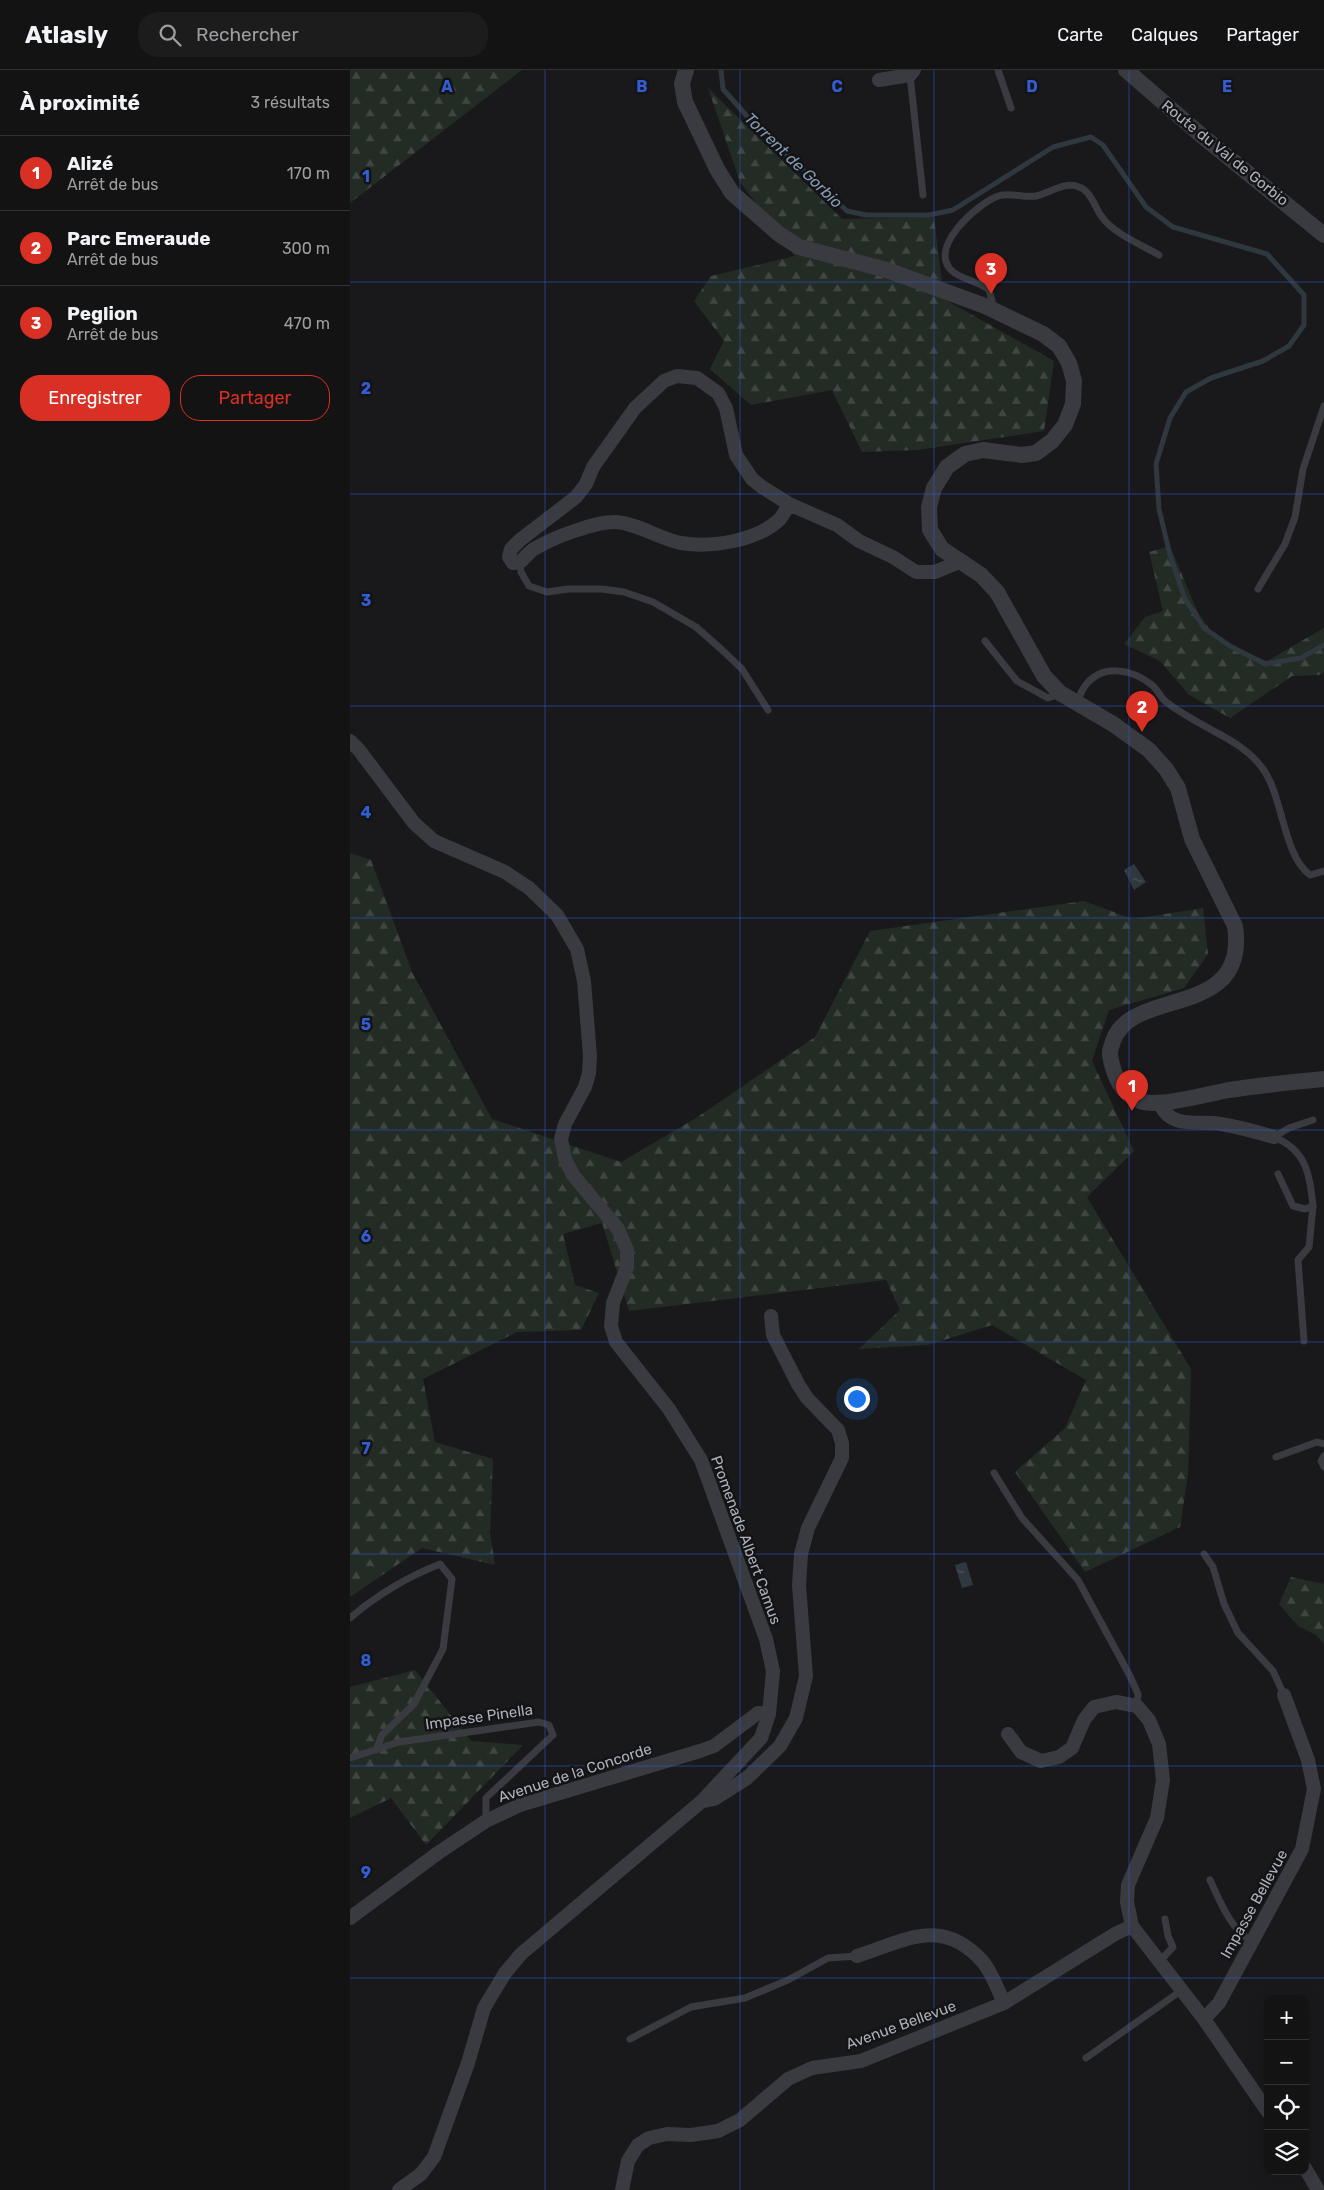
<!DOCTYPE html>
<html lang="fr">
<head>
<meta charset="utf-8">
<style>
	:root { --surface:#131314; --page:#1c1c1d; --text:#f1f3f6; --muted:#9d9ea0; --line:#323234; --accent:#d93025 }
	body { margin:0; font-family:Rubik,sans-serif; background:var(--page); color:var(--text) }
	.controls { position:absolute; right:15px; bottom:15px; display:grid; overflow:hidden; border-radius:10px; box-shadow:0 5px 20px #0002 }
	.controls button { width:45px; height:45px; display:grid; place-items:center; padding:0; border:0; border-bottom:1px solid var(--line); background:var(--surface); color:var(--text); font:25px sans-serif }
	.you { position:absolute; left:506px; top:1328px; width:18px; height:18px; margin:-12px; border:4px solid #fff; border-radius:50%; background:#1a73e8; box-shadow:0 0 0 8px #1a73e833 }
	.badge { display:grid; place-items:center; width:32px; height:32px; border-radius:50%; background:var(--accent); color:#fff; font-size:16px; font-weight:700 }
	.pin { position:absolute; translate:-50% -41px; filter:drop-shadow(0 1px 2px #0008) }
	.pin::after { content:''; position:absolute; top:26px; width:18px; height:15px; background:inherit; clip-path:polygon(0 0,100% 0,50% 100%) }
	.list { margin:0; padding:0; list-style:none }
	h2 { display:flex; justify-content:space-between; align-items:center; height:65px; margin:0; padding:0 20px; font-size:21px }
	h2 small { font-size:16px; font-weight:400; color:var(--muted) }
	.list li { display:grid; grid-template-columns:32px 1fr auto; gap:15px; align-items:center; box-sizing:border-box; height:75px; padding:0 20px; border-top:1px solid var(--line) }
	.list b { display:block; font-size:19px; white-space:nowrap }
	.list p { margin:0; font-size:16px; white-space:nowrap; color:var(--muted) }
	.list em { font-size:16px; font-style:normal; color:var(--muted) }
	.actions { display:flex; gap:10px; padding:15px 20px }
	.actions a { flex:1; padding:11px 0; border:1px solid var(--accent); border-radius:20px; text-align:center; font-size:18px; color:var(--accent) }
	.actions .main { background:var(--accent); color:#fff }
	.icon { flex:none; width:28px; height:28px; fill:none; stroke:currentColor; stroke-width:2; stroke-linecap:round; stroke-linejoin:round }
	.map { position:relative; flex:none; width:974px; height:2120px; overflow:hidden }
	header { display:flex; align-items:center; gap:30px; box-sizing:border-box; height:70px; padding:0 25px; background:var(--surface); border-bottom:1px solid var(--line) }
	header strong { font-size:24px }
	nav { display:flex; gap:28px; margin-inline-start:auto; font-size:18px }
	.search { width:350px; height:45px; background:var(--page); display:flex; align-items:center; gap:12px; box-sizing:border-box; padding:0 18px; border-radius:20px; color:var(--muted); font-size:19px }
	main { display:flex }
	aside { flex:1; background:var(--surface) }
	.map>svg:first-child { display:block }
</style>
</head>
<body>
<header>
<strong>Atlasly</strong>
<div class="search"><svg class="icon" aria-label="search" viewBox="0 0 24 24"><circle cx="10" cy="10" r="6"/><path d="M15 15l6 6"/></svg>Rechercher</div>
<nav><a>Carte</a><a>Calques</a><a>Partager</a></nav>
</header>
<main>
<aside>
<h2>À proximité<small>3 résultats</small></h2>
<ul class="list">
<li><span class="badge">1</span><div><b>Alizé</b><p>Arrêt de bus</p></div><em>170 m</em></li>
<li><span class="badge">2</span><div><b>Parc Emeraude</b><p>Arrêt de bus</p></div><em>300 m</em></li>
<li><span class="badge">3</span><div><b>Peglion</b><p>Arrêt de bus</p></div><em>470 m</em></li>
</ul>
<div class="actions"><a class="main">Enregistrer</a><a>Partager</a></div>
</aside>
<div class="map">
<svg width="974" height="2120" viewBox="0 0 974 2120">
	<defs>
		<pattern id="forest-firs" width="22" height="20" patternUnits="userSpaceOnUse" patternTransform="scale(1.25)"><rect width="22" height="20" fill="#232b25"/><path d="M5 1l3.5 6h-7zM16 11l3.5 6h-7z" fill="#404743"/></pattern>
		<pattern id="water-ripples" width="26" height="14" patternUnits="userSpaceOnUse" patternTransform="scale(1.25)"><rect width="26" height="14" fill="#2f373f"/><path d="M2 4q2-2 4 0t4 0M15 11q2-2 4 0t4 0" fill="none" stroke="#4a5159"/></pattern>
	</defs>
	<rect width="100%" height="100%" fill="#19191b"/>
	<g fill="url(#forest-firs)">
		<polygon points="0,0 172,0 0,133"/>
		<polygon points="358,18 492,149 584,147 594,229 704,291 694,361 567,380 512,382 482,320 401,335 360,299 374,271 344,231 361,206 445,186 390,112"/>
		<polygon points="820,476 848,543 868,571 917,591 974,558 974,602 969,605 942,606 880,648 839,625 810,591 774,574 795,547 813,541 799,482"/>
		<polygon points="0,783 21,790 62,902 142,1049 271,1092 346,1048 465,967 520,861 734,831 783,849 853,838 858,884 834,918 759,940 742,991 784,1081 737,1127 841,1299 838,1404 830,1457 735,1502 665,1402 715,1358 736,1310 642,1255 578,1275 509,1279 550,1240 536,1210 279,1241 252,1153 213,1164 225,1215 249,1223 231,1260 167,1262 73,1309 85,1372 143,1389 140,1463 145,1495 72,1478 0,1527"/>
		<polygon points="941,1507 974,1514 974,1574 966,1565 948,1556 929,1534"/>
		<polygon points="65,1600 121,1671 173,1675 76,1775 41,1728 0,1748 0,1617"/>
	</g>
	<g fill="url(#water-ripples)">
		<polygon points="784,794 796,812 784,820 774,800"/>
		<polygon points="616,1492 623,1515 612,1518 605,1495"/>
	</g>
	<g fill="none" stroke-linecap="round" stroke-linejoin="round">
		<polyline stroke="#2f373f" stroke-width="5" points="371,0 373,19 403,53 497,141 516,145 579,145 603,140 703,77 741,67 753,75 796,137 823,157 917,184 954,225 954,255 939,276 913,291 861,308 836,322 820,348 806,394 809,439 820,485 835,529 854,558 880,576 915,594 951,588 974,575"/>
		<g stroke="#3a3b40" stroke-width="7">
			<polyline points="648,0 661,38"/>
			<polyline points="560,5 573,125"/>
			<path d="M 640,238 L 642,231 L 639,220 C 629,211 612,210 602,201 C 577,178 627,134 648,126 C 660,122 673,128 686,126 C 699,123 715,111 729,117 C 741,121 745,138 752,147 C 763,163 792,175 809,185"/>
			<polyline points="170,492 171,502 179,516 197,522 218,519 252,519 274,522 303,532 346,557 371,579 392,599 418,640"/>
			<polyline points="908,519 935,474 945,447 953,399 974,336"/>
			<polyline points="635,571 667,611 698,628 710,624"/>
			<path d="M 727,633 C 729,628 731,621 735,616 C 752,593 782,599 802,615 C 807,619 809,625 814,630 C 820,636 831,642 839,647 C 866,664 897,674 915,702 C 933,730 934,786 960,805 L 974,801"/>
			<path d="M 924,1067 C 956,1080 960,1104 963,1136 L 955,1139 L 943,1136 L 928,1104"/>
			<polyline points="924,1067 939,1058 963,1050"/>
			<polyline points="954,1271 948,1190 959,1177 963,1136"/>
			<polyline points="974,1386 971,1391 974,1397"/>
			<polyline points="926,1387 967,1372 974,1374"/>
			<polyline points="644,1403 672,1448 728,1510 780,1606 788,1624 787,1636"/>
			<polyline points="854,1484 863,1497 874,1534 888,1563 923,1601 934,1625"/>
			<path d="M 0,1548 C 27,1525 57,1507 90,1494 L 102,1509 L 93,1579 L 64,1634 L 32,1665 L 26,1680"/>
			<polyline points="0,1688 49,1672 189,1652 199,1655 203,1665 136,1728 136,1751"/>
			<path d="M 860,1810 C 870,1831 880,1859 902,1871"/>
			<polyline points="810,1891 823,1877 818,1866 815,1849"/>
			<polyline points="280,1969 341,1937 395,1928 438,1910 478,1888 507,1886"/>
			<polyline points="736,1988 832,1920"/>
		</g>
		<g stroke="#3a3b40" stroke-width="14">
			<polyline points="529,10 560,5 564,0"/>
			<path d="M 439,434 C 436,439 433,446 429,450 C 406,471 361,478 331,473 C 309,469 290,454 266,452 C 246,451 202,468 184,479 C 179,482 175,488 170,492 L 163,493 L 159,487 L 161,479 L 170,470 L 226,427 L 236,414 L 243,397 L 285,338 L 314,311 L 327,306 L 347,308 L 368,323 L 376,338 L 386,385 L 402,409 L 412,417 L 439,434 L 487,455 L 509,471 L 543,487 L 566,502 L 585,502 L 609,492"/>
			<polyline points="0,671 9,680 64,753 84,771 155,802 179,818 207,845 227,879 234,911 240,986 239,1003 235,1017 215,1054 211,1069 215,1089 223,1105 268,1159 277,1180 277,1197 263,1233 261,1256 266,1272 319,1339 351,1390 416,1569 423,1601 419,1644 411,1668 352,1731 171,1884 155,1903 134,1938 118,1993 84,2087 71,2104 49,2120"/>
			<path d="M 810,1034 C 821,1060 849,1050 871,1054 C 889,1057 907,1062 924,1067"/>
			<polyline points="658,1664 671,1682 691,1691 709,1687 722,1678 734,1650 744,1637 766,1632 787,1636 799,1650 809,1674 813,1710 807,1748 778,1815 777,1832 782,1856 854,1949 918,2042"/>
			<polyline points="354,1731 364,1729 397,1708 430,1676 446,1648 456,1606 449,1515 451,1484 458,1458 492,1388 492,1373 488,1360 457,1328 448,1314 423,1265 421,1246"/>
			<polyline points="0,1848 88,1783 136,1751 170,1735 350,1681 364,1676 408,1643 419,1644"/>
			<path d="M 507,1886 C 556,1870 592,1846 633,1892 C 642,1903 648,1920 654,1933"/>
			<polyline points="854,1949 869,1933 952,1779 964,1719 958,1690 934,1625"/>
			<polyline points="955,2098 968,2120"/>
			<polyline points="272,2120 278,2091 288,2075 299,2068 317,2064 341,2065 368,2061 390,2050 438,2009 462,1998 511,1991 654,1933 765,1864 782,1856"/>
		</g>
		<g stroke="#3a3b40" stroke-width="16">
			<path d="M 336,0 L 332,14 L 335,32 L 367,99 L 382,123 L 429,164 L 449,177 L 537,200 L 635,236 L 693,264 L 709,276 L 719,293 L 724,311 L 723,334 L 715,355 L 702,371 L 686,383 L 672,385 L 633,380 L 615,384 L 597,397 L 584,418 L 579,437 L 580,460 L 592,479 L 631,505 L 647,522 L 694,606 L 710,623 L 763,654 L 799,680 L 816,699 L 828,718 L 842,769 L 885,856 C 899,951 782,916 763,971 C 762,976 759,980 760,985 C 763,1003 771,1025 790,1031 C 808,1038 857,1024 879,1020 C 911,1015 942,1012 974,1009"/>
			<polyline points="776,0 851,65 974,165"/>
		</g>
	</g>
	<path fill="none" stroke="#325dd4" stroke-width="1" stroke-opacity="0.55" d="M 195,0 L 195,2120M 390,0 L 390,2120M 584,0 L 584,2120M 779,0 L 779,2120M 0,212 L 974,212M 0,424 L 974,424M 0,636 L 974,636M 0,848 L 974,848M 0,1060 L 974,1060M 0,1272 L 974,1272M 0,1484 L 974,1484M 0,1696 L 974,1696M 0,1908 L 974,1908"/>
	<g text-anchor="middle" stroke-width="5" stroke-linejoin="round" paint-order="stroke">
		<g font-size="15" fill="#acb0ba" stroke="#141416">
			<text transform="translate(875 83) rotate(39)" y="5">Route du Val de Gorbio</text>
			<text transform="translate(396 1470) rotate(70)" y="5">Promenade Albert Camus</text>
			<text transform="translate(129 1647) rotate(-8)" y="5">Impasse Pinella</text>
			<text transform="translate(225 1703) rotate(-18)" y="5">Avenue de la Concorde</text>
			<text transform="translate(904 1834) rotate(-61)" y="5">Impasse Bellevue</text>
			<text transform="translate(551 1955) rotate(-20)" y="5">Avenue Bellevue</text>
		</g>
		<g font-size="16" font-style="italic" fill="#859bb3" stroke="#141416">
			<text transform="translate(444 90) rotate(44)" y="6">Torrent de Gorbio</text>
		</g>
	</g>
	<g font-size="16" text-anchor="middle" font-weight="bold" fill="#325dd4" stroke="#141416" stroke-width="5" stroke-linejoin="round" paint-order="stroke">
		<text x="97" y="22">A</text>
		<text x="292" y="22">B</text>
		<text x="487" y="22">C</text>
		<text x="682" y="22">D</text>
		<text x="877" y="22">E</text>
		<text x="16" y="112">1</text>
		<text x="16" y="324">2</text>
		<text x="16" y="536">3</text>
		<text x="16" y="748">4</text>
		<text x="16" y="960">5</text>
		<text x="16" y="1172">6</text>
		<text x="16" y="1384">7</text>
		<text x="16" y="1596">8</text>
		<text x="16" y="1808">9</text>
	</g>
</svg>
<div class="controls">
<button>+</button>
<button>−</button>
<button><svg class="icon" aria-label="locate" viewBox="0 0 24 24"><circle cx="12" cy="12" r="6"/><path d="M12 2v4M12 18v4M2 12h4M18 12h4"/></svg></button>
<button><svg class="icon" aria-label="layers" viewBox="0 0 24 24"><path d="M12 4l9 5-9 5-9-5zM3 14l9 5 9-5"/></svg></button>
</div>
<div class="you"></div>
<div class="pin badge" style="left:782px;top:1041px">1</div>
<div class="pin badge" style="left:792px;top:662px">2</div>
<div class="pin badge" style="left:641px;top:224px">3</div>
</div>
</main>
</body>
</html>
